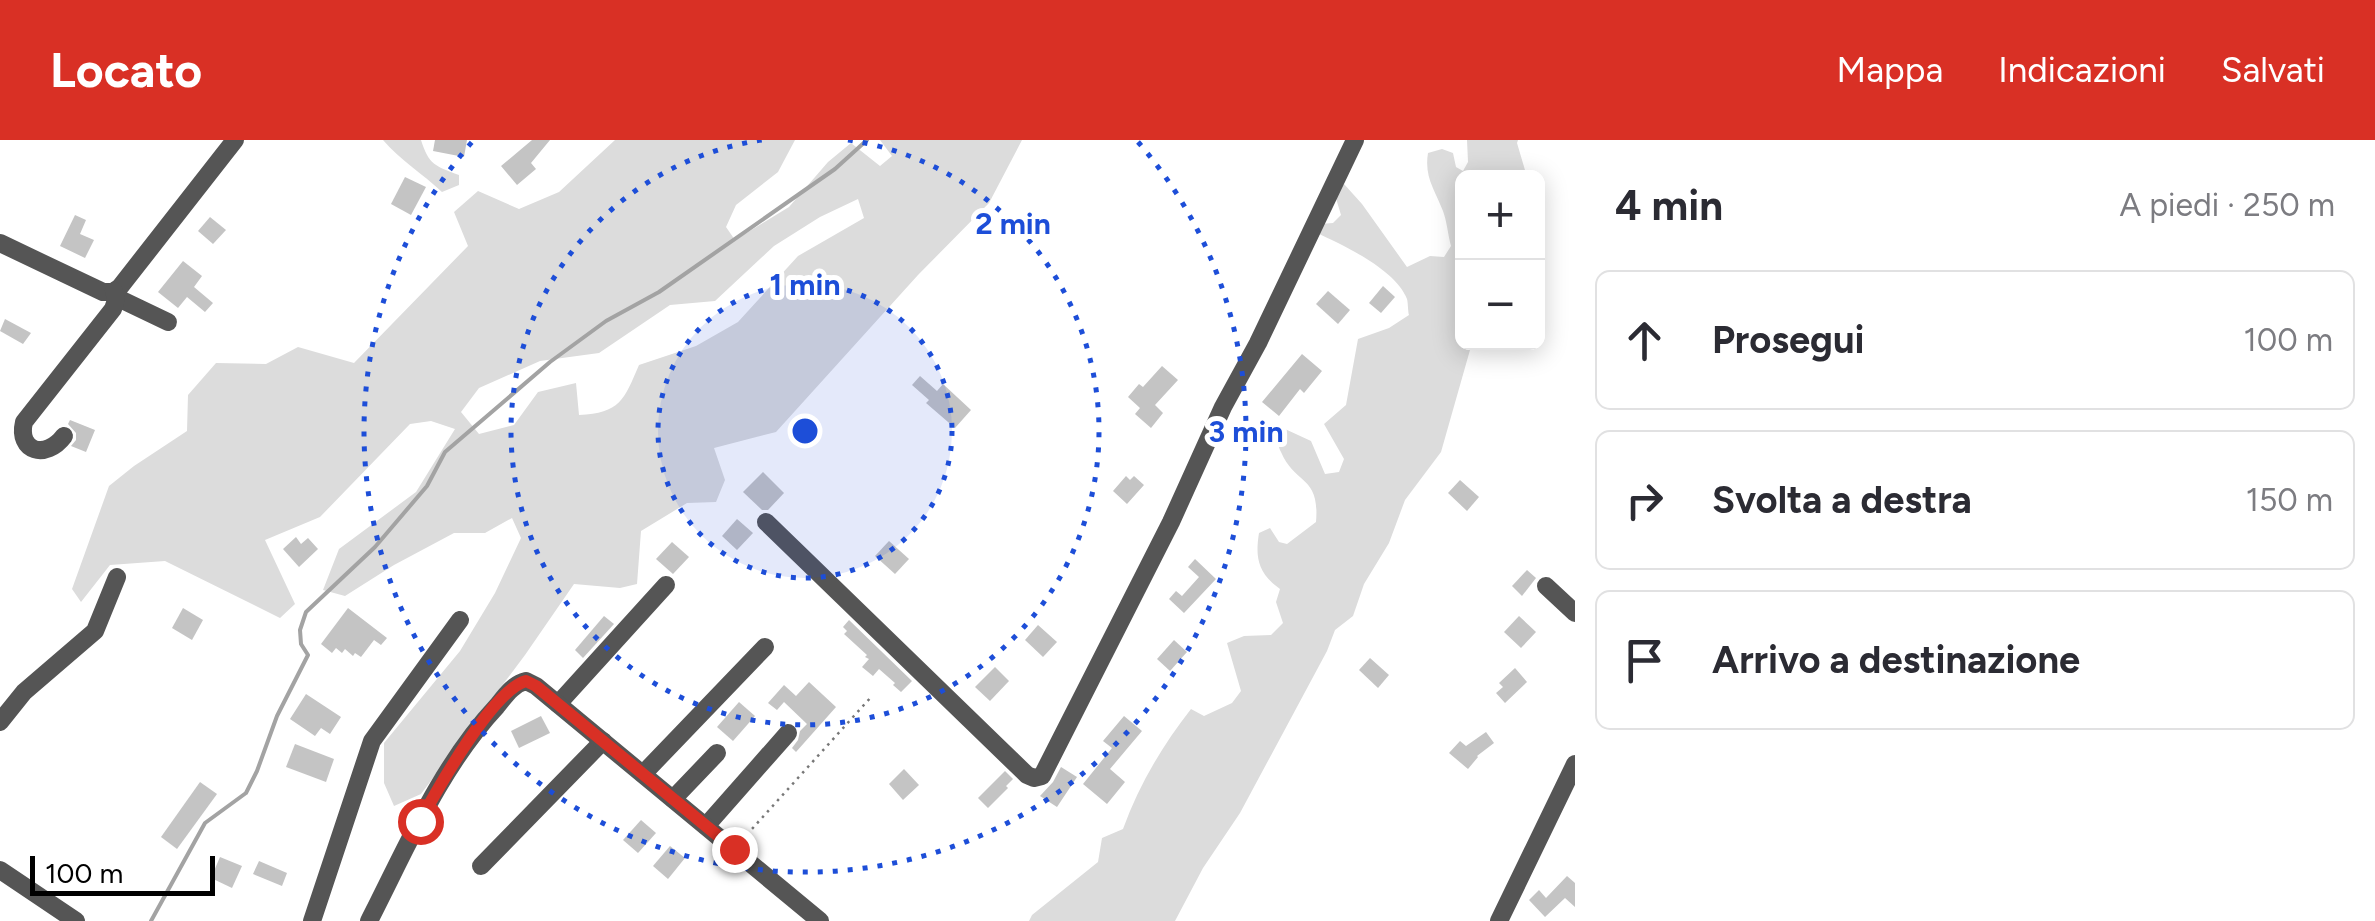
<!DOCTYPE html>
<html lang="it">
<head>
<meta charset="utf-8">
<style>
	:root { --surface:#fff; --page:#f7f7f7; --text:#2b2b33; --muted:#7c7c81; --line:#e1e1e2; --accent:#d93025 }
	body { margin:0; font-family:Figtree,sans-serif; background:var(--page); color:var(--text) }
	.controls { position:absolute; right:30px; top:30px; display:grid; overflow:hidden; border-radius:15px; box-shadow:0 5px 25px #0003 }
	.controls button { width:90px; height:90px; display:grid; place-items:center; padding:0; border:0; border-bottom:2px solid var(--line); background:var(--surface); color:var(--text); font:50px sans-serif }
	.scale { position:absolute; left:30px; bottom:25px; width:185px; box-sizing:border-box; padding-left:10px; border:5px solid #000; border-top:0; font-size:28px; line-height:35px; white-space:nowrap; color:#000; -webkit-text-stroke:8px #fff; paint-order:stroke }
	.stop { position:absolute; width:30px; height:30px; margin:-22px; border:8px solid #d93025; border-radius:50%; background:#fff }
	.stop.end { background:#d93025; border-color:#fff; box-shadow:0 2px 10px #0008 }
	.list { margin:0; padding:0; list-style:none }
	h2 { display:flex; justify-content:space-between; align-items:center; height:130px; margin:0; padding:0 40px; font-size:42px }
	h2 small { font-size:32px; font-weight:400; color:var(--muted) }
	.list li { display:grid; grid-template-columns:65px 1fr auto; gap:30px; align-items:center; box-sizing:border-box; height:140px; margin:0 20px 20px; padding:0 20px; border:2px solid var(--line); border-radius:15px }
	.list b { display:block; font-size:38px; white-space:nowrap }
	.list em { font-size:32px; font-style:normal; color:var(--muted) }
	.icon { flex:none; width:55px; height:55px; fill:none; stroke:currentColor; stroke-width:2; stroke-linecap:round; stroke-linejoin:round }
	.map { position:relative; flex:none; width:1575px; height:781px; overflow:hidden }
	header { display:flex; align-items:center; gap:60px; box-sizing:border-box; height:140px; padding:0 50px; background:var(--accent); color:#fff }
	header strong { font-size:48px }
	nav { display:flex; gap:55px; margin-inline-start:auto; font-size:35px }
	main { display:flex }
	aside { flex:1; background:var(--surface) }
	.map>svg:first-child { display:block }
</style>
</head>
<body>
<header>
<strong>Locato</strong>
<nav><a>Mappa</a><a>Indicazioni</a><a>Salvati</a></nav>
</header>
<main>
<div class="map">
<svg width="1575" height="781" viewBox="0 0 1575 781">
	<rect width="100%" height="100%" fill="#fff"/>
	<g fill="#dcdcdc" fill-rule="evenodd">
		<path d="M 383,0 L 421,0 C 429,25 435,26 459,35 L 459,45 L 442,52 C 423,34 400,20 383,0 Z"/>
		<path d="M 615,0 L 795,0 L 778,32 L 736,65 L 726,87 L 735,100 L 789,67 L 828,22 L 851,3 L 880,26 L 892,16 L 880,0 L 1022,0 L 989,63 L 918,135 L 776,292 L 714,308 L 725,340 L 716,362 L 687,363 L 641,391 L 637,444 L 620,448 L 574,444 L 525,515 L 421,654 L 394,666 L 384,643 L 384,603 L 460,511 L 495,453 L 521,398 L 512,378 L 485,393 L 454,393 L 394,425 L 345,456 L 323,450 L 339,409 L 416,352 L 455,289 L 431,281 L 410,284 L 320,377 L 265,400 L 295,464 L 280,478 L 165,421 L 110,425 L 81,462 L 72,449 L 109,346 L 134,326 L 187,291 L 188,255 L 216,223 L 266,224 L 298,207 L 354,223 L 468,106 L 454,72 L 478,51 L 519,69 L 559,52 ZM 858,59 L 864,78 L 798,116 L 738,182 L 696,206 L 639,225 C 624,260 620,273 579,275 L 576,243 L 538,252 L 514,285 L 479,294 L 461,272 L 479,248 L 540,221 L 599,213 L 670,165 L 715,161 L 774,106 L 820,77 Z"/>
		<path d="M 1467,0 L 1518,0 L 1517,3 L 1527,37 L 1462,38 L 1462,202 L 1476,203 L 1470,210 L 1441,312 L 1405,360 L 1389,403 L 1364,444 L 1353,476 L 1335,490 L 1327,511 L 1240,673 L 1203,728 L 1175,781 L 1029,781 L 1032,775 L 1098,722 L 1102,698 L 1123,689 C 1139,645 1162,606 1191,569 L 1204,576 L 1232,563 L 1241,551 L 1227,503 L 1244,496 L 1271,495 L 1283,483 L 1276,462 L 1280,449 C 1258,433 1255,418 1259,393 L 1270,388 L 1279,402 L 1287,404 L 1316,382 C 1320,335 1295,345 1281,312 C 1278,307 1278,301 1277,296 L 1285,289 L 1311,301 L 1325,334 L 1339,332 L 1344,319 L 1324,284 L 1346,265 L 1358,199 L 1389,188 L 1409,175 C 1408,173 1408,162 1407,159 C 1396,130 1345,106 1317,93 L 1320,84 L 1333,83 L 1341,75 L 1335,55 L 1344,44 L 1362,64 L 1407,127 L 1430,116 L 1444,117 L 1451,106 C 1448,95 1447,82 1443,71 C 1435,50 1424,37 1428,13 L 1442,9 L 1453,13 L 1456,27 L 1463,31 L 1468,22 Z"/>
	</g>
	<g fill="none" stroke-linecap="round" stroke-linejoin="round">
		<polyline stroke="#a3a3a3" stroke-width="4" points="151,781 205,683 246,653 257,631 277,576 308,515 301,504 300,490 306,472 375,407 427,346 445,312 550,222 606,181 659,152 835,29 867,0"/>
	</g>
	<g fill="#c4c4c4">
		<polygon points="435,0 467,0 464,17 433,11"/>
		<polygon points="532,0 550,0 531,23 536,29 517,45 501,26"/>
		<polygon points="405,37 426,47 411,75 391,64"/>
		<polygon points="75,75 86,80 80,94 94,100 85,118 60,106"/>
		<polygon points="210,77 226,90 213,104 198,91"/>
		<polygon points="183,121 202,136 194,147 213,163 205,172 187,157 178,168 158,152"/>
		<polygon points="1383,146 1395,157 1381,173 1369,163"/>
		<polygon points="1328,151 1350,170 1338,184 1316,164"/>
		<polygon points="5,179 31,193 23,204 0,191"/>
		<polygon points="1302,214 1322,231 1304,253 1300,249 1279,276 1262,262"/>
		<polygon points="1162,226 1178,240 1155,265 1163,273 1151,288 1135,274 1140,268 1128,257 1139,244 1143,247"/>
		<polygon points="920,236 937,251 943,244 971,270 955,288 926,263 929,260 912,245"/>
		<polygon points="70,280 95,290 86,312 71,306 76,300 76,293 68,284"/>
		<polygon points="763,332 784,353 768,370 762,370 743,352"/>
		<polygon points="1126,336 1130,340 1134,336 1144,345 1127,364 1113,351"/>
		<polygon points="1460,340 1479,357 1467,371 1448,353"/>
		<polygon points="737,379 753,393 737,410 722,396"/>
		<polygon points="296,397 301,404 308,398 318,409 299,427 283,409"/>
		<polygon points="889,401 909,419 895,434 875,416"/>
		<polygon points="672,402 689,417 673,434 656,419"/>
		<polygon points="1195,419 1216,439 1184,473 1169,459 1176,451 1182,456 1199,437 1188,427"/>
		<polygon points="1527,430 1536,438 1522,456 1512,446"/>
		<polygon points="183,468 203,480 192,500 172,488"/>
		<polygon points="348,468 387,498 381,505 374,500 361,517 355,513 353,516 345,509 342,513 336,508 332,513 321,504"/>
		<polygon points="604,476 614,484 583,518 575,510"/>
		<polygon points="1519,476 1536,492 1521,508 1504,492"/>
		<polygon points="849,480 912,541 901,552 893,545 895,543 879,529 873,536 862,527 869,519 865,517 867,515 844,494 847,491 843,487"/>
		<polygon points="1038,485 1057,502 1043,517 1025,500"/>
		<polygon points="1174,500 1187,512 1170,531 1157,519"/>
		<polygon points="1370,518 1389,535 1378,548 1359,530"/>
		<polygon points="995,527 1009,541 990,561 975,547"/>
		<polygon points="1515,528 1527,542 1505,563 1496,553 1503,547 1499,543"/>
		<polygon points="809,542 836,567 796,612 792,608 798,600 800,591 807,584 784,562 777,570 768,563 784,545 796,556"/>
		<polygon points="306,554 341,577 330,594 321,588 315,596 290,579"/>
		<polygon points="739,562 755,576 733,601 717,587"/>
		<polygon points="541,576 550,593 519,608 511,591"/>
		<polygon points="1124,576 1142,591 1110,629 1125,642 1107,664 1083,644 1112,608 1103,601"/>
		<polygon points="1486,592 1494,603 1477,616 1478,617 1468,629 1449,613 1460,601 1466,606"/>
		<polygon points="295,604 334,619 326,642 286,627"/>
		<polygon points="1061,627 1077,637 1057,667 1040,656 1053,642"/>
		<polygon points="904,629 919,645 903,660 889,644"/>
		<polygon points="1005,631 1013,639 1006,646 1008,648 988,668 978,658"/>
		<polygon points="200,642 217,654 177,709 161,697"/>
		<polygon points="641,680 656,693 638,713 623,700"/>
		<polygon points="670,706 685,718 668,739 653,726"/>
		<polygon points="220,717 242,726 232,748 211,738"/>
		<polygon points="259,721 287,733 282,746 253,734"/>
		<polygon points="1567,736 1575,743 1575,767 1565,758 1545,777 1529,760 1539,750 1546,758"/>
	</g>
	<g fill="none" stroke-linecap="round" stroke-linejoin="round">
		<polyline stroke="#777" stroke-width="2.5" stroke-dasharray="2.5 5" stroke-linecap="butt" points="742,700 872,556"/>
		<g stroke="#555" stroke-width="18">
			<polyline points="0,103 103,152 113,152 120,147 235,0"/>
			<polyline points="115,154 122,160 168,182"/>
			<path d="M 64,296 C 46,320 17,312 24,282 L 113,169 L 116,160 L 114,151"/>
			<polyline points="766,382 1027,635 1034,638 1042,636 1171,382 1223,267 1258,203 1355,0"/>
			<polyline points="1546,446 1575,473"/>
			<polyline points="558,564 666,445"/>
			<polyline points="0,582 24,552 95,491 117,437"/>
			<polyline points="643,634 765,507"/>
			<polyline points="673,659 717,613"/>
			<polyline points="706,686 788,593"/>
			<polyline points="481,726 603,601"/>
			<polyline points="0,730 76,781"/>
			<polyline points="312,781 372,601 460,480"/>
			<path d="M 369,781 C 407,707 440,627 497,566 C 505,556 513,544 526,541 L 536,546 L 820,781"/>
			<polyline points="1499,781 1575,624"/>
		</g>
	</g>
	<g fill="none" stroke-linecap="round" stroke-linejoin="round">
		<path stroke="#d93025" stroke-width="12" d="M 420,681 C 437,650 493,550 526,541 L 536,546 L 734,709"/>
	</g>
	<circle cx="805" cy="291" r="147" fill="#1d4ed8" fill-opacity=".12"/>
	<g fill="none" stroke="#1d4ed8" stroke-width="5" stroke-dasharray="5 10">
		<circle cx="805" cy="291" r="147"/>
		<path d="M848 0A294 294 0 1 1 762 0"/>
		<path d="M1138 2A441 441 0 1 1 472 2"/>
	</g>
	<circle cx="805" cy="291" r="15" fill="#1d4ed8" stroke="#fff" stroke-width="5"/>
	<g font-size="30" text-anchor="middle" font-weight="bold" fill="#1d4ed8" stroke="#fff" stroke-width="10" stroke-linejoin="round" paint-order="stroke">
		<text x="1013" y="94">2 min</text>
		<text x="805" y="155">1 min</text>
		<text x="1246" y="302">3 min</text>
	</g>
</svg>
<div class="controls">
<button>+</button>
<button>−</button>
</div>
<div class="scale">100 m</div>
<div class="stop" style="left:420px;top:681px"></div>
<div class="stop end" style="left:734px;top:709px"></div>
</div>
<aside>
<h2>4 min<small>A piedi · 250 m</small></h2>
<ul class="list">
<li><svg class="icon" aria-label="ahead" viewBox="0 0 24 24"><path d="M12 20V5M6 11l6-6 6 6"/></svg><div><b>Prosegui</b></div><em>100 m</em></li>
<li><svg class="icon" aria-label="right" viewBox="0 0 24 24"><path d="M7 20v-9h11M14 6l5 5-5 5"/></svg><div><b>Svolta a destra</b></div><em>150 m</em></li>
<li><svg class="icon" aria-label="arrive" viewBox="0 0 24 24"><path d="M6 21V4h12l-3 4 3 4H6"/></svg><div><b>Arrivo a destinazione</b></div></li>
</ul>
</aside>
</main>
</body>
</html>
